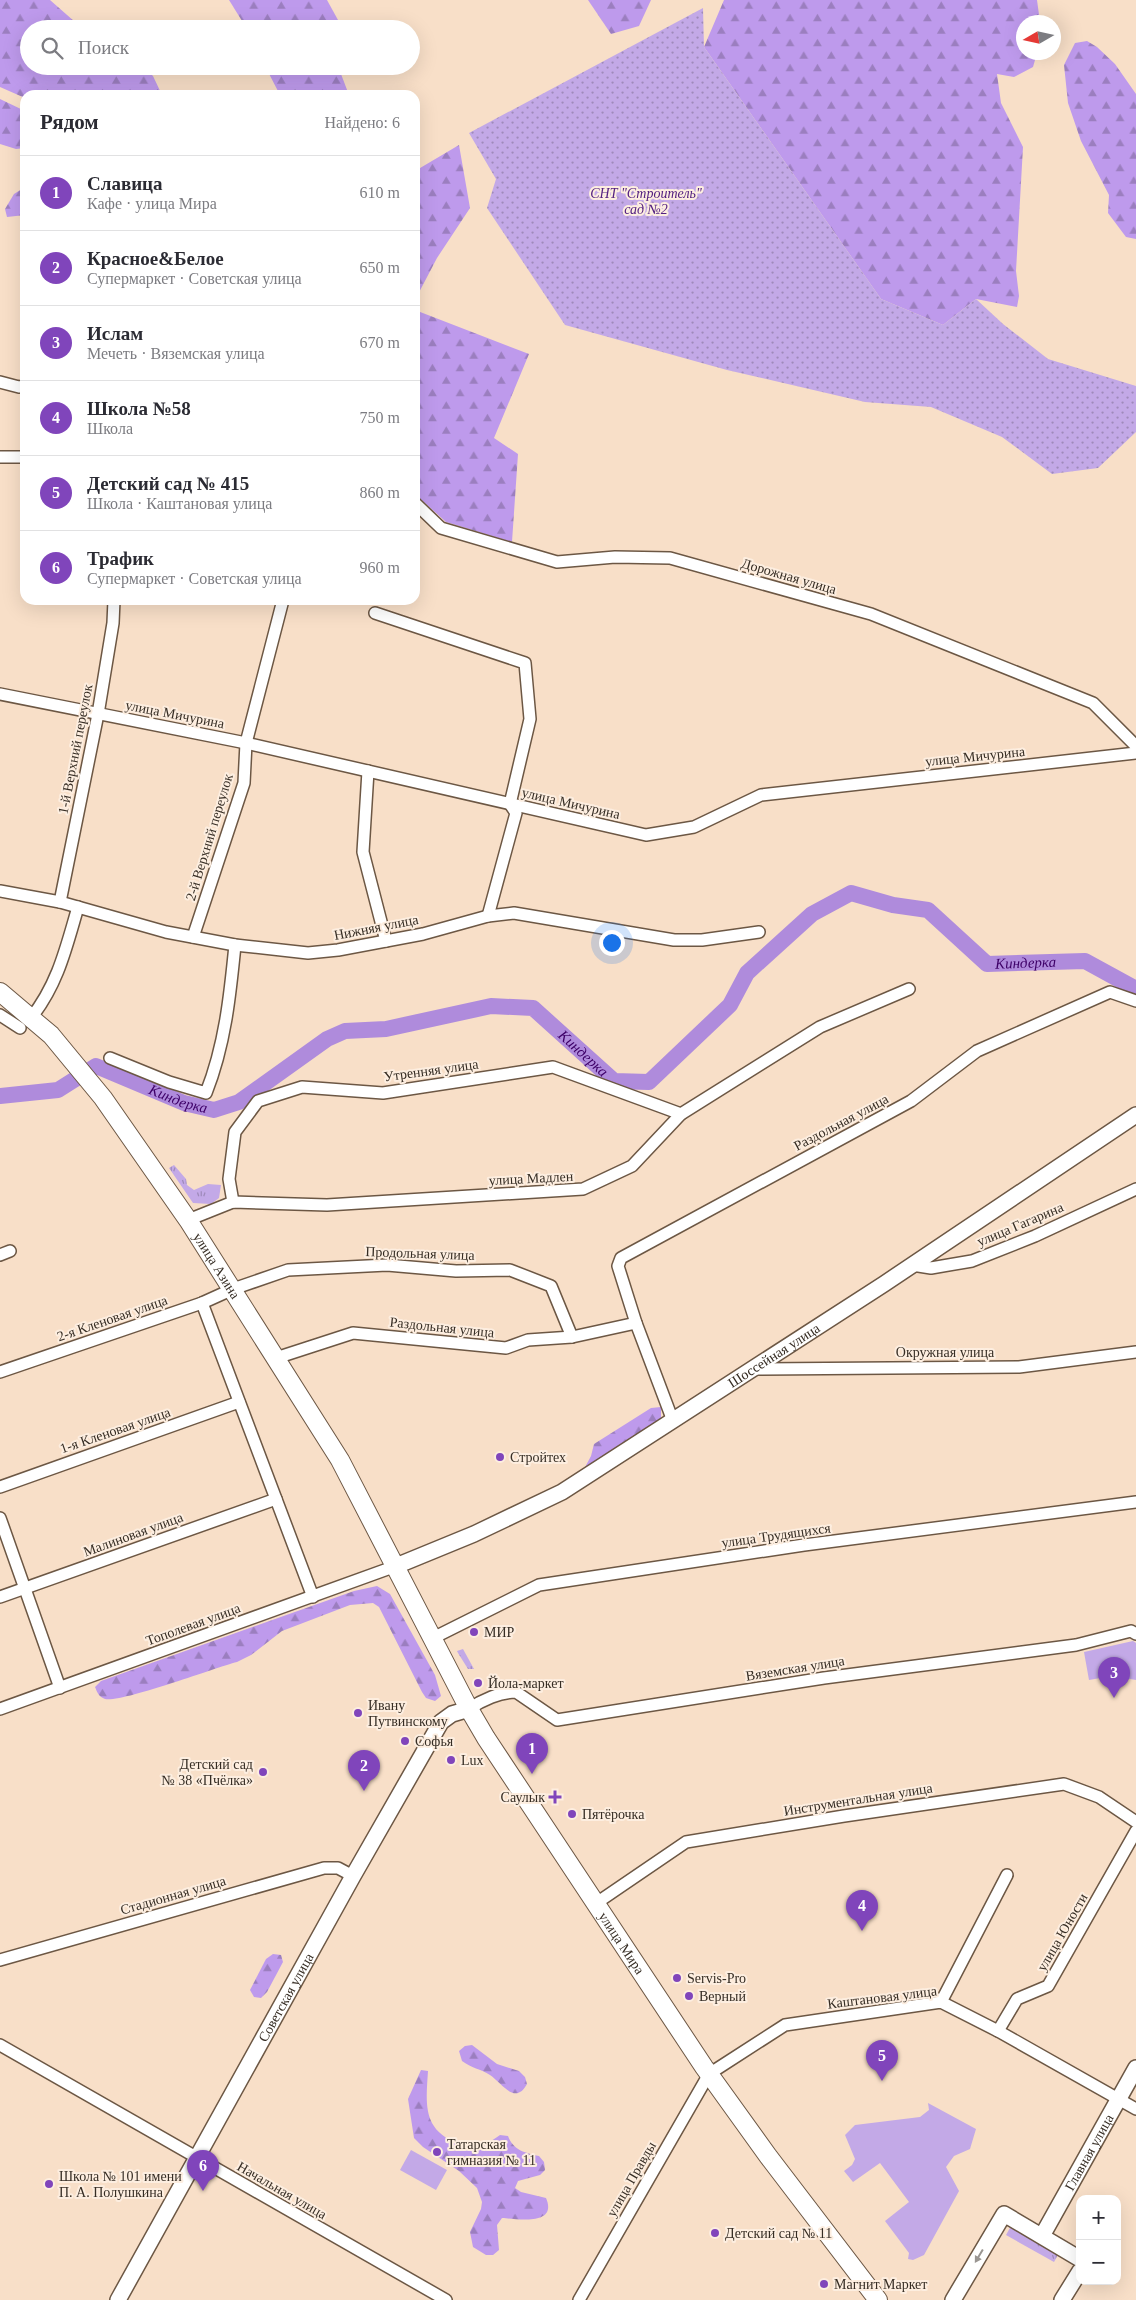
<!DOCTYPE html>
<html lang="ru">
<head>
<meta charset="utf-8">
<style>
	:root { --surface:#fff; --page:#f2f2f3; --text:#2b2b33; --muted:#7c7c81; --line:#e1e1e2; --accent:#8045bb }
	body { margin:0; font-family:"Times New Roman",serif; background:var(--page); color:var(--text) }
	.controls { position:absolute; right:15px; bottom:15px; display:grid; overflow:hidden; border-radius:10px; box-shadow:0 5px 20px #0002 }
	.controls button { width:45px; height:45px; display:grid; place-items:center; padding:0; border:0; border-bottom:1px solid var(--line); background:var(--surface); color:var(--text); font:25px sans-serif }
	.compass { position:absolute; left:1016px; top:15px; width:45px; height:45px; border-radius:50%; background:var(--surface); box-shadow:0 5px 20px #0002; rotate:261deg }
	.you { position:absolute; left:611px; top:942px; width:18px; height:18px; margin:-12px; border:4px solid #fff; border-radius:50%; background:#1a73e8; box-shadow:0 0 0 8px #1a73e833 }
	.badge { display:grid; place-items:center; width:32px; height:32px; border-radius:50%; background:var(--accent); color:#fff; font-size:16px; font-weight:700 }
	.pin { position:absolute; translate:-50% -41px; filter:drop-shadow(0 1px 2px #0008) }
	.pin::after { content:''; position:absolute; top:26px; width:18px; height:15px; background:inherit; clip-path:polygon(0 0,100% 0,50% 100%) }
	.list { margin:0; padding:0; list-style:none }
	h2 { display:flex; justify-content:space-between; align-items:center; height:65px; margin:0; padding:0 20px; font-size:21px }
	h2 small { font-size:16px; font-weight:400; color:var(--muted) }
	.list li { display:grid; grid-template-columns:32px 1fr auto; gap:15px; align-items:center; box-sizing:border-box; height:75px; padding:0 20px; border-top:1px solid var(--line) }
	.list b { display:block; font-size:19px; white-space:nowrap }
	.list p { margin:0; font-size:16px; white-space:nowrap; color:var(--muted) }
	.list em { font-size:16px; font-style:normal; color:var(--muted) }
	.icon { flex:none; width:28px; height:28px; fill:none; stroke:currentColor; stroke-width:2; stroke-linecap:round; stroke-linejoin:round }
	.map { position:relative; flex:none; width:1136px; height:2300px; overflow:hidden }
	.search { position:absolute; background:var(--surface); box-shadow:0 5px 20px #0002; left:20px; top:20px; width:400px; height:55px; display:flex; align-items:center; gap:12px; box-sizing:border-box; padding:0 18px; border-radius:28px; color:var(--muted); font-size:19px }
	.panel { position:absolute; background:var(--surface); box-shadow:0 5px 20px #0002; left:20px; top:90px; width:400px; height:515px; border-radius:15px }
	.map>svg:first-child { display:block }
</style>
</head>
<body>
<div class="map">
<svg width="1136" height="2300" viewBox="0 0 1136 2300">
	<defs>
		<pattern id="grass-tufts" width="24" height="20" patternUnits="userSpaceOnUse" patternTransform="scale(1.25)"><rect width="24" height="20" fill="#c3a9e7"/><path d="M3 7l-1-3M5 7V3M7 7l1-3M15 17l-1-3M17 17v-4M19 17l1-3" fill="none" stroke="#9f8abb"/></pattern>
		<pattern id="forest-firs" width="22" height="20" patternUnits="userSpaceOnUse" patternTransform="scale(1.25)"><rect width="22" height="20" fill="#be9aec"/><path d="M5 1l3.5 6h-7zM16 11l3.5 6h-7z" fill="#9b7ebf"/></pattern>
		<pattern id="garden-dots" width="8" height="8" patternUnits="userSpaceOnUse" patternTransform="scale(1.25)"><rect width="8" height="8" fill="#c3a9e7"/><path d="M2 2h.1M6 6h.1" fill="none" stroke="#9f8abb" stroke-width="1.8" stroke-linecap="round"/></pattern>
	</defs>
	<rect width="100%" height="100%" fill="#f8dfc8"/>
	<g fill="url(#grass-tufts)">
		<polygon points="174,1165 186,1179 187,1185 194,1190 208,1184 221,1185 219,1198 211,1204 193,1203 169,1168"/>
		<polygon points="463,1649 474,1669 468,1669 458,1653 457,1651"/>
		<polygon points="1011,2226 1059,2253 1054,2262 1006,2235"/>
	</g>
	<g fill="url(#forest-firs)">
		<polygon points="0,0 50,0 83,29 29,29 29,66 143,66 153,76 162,95 25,95 25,98 0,87"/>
		<polygon points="229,0 327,0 338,20 339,29 247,29"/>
		<polygon points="588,0 651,0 639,26 611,34"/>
		<polygon points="724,0 1037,0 1040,22 1024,22 1024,52 1037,53 1033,67 1014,77 997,74 1001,103 1023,147 1016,271 1019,296 1017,307 976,299 943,325 881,299 704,47"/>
		<polygon points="1087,41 1097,47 1115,64 1136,94 1136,239 1126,237 1108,213 1109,195 1081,141 1068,103 1064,65 1075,43"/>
		<polygon points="265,66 341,66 341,74 349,95 280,95"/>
		<polygon points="0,99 25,111 25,148 16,149 0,144"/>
		<polygon points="459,145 470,208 437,258 415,300 415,171"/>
		<polygon points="25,187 25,215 7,217 5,209 14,194"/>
		<polygon points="415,310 529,354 494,438 518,454 512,542 446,522 415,494"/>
		<polygon points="661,1407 661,1426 631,1443 625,1441 619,1450 583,1471 591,1456 594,1444 651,1408"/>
		<path d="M 377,1586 L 390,1594 L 435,1675 L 441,1696 L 435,1701 L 426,1698 L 422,1692 L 379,1607 L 373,1603 L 350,1605 L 282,1631 L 251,1655 L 237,1662 C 214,1668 121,1703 105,1699 C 99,1697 97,1692 95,1687 L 101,1681 L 354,1591 Z"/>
		<polygon points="273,1954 281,1955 283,1962 267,1992 261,1998 254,1997 250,1990 266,1959"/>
		<path d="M 472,2045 L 497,2064 L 519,2071 L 525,2077 L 527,2084 C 515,2106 502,2083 490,2075 C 481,2069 471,2068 462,2061 L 459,2051 L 465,2046 Z"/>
		<path d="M 421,2070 L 428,2071 C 426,2103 422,2129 457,2143 C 476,2150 485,2146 500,2135 L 508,2136 C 513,2150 525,2153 539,2156 L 544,2162 L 545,2170 L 540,2175 L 518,2181 L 515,2188 L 521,2192 L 546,2198 C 558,2226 517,2219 502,2218 L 497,2225 L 499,2250 L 493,2255 L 486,2255 L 473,2247 L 470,2232 L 481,2209 L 482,2202 L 477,2188 L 459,2171 L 423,2147 L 414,2138 L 408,2099 Z"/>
	</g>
	<g fill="#c3a9e7">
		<polygon points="1133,1641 1136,1643 1136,1680 1112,1676 1089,1680 1084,1652"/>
		<polygon points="928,2103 976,2129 970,2149 954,2156 946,2167 959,2191 924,2255 913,2260 908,2259 909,2253 885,2221 909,2202 880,2163 853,2182 844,2171 852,2165 855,2159 845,2135 855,2125 920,2117 929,2110"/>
		<polygon points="411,2150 447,2170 436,2190 400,2170"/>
	</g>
	<polygon fill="url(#garden-dots)" points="703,8 704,47 881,299 943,325 976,299 1003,324 1048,359 1136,386 1136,432 1098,468 1052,474 1002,437 931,407 865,402 727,370 565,325 487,208 496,179 469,133"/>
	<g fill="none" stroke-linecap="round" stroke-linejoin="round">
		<path stroke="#af8bdc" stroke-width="16" id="s1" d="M 0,1096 L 58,1090 L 96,1066 L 184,1103 L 214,1110 L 239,1102 L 327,1039 L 345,1031 L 386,1029 L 491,1006 L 533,1008 L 614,1081 L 649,1082 L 730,1005 L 747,973 L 812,914 L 851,893 L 893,905 L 928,910 L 987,964 L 1085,961 L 1136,989"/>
		<g stroke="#6c5744" stroke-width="14">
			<g id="street">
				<polyline points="0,382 19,387 25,386"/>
				<polyline points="0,457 25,457"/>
				<polyline points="415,503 441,528 557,562 615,557 670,558 871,614 1093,703 1136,746"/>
				<polyline points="375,613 525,663 530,719 510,804 516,813 488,916"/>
				<polyline points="0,694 246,743 646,835 694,827 761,795 1136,753"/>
				<polyline points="368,771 363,852 386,941"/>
				<polyline points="0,891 60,902 166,932 235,945 308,953 338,950 423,934 488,916 514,913 674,940 702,940 759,932"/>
				<polyline points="60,902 98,714 113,623 114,600"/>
				<polyline points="193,937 244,783 246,743 283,600"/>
				<polyline points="0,1015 20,1028"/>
				<path d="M 31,1018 C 58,984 66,948 78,907"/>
				<path d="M 110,1058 L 169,1082 L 206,1093 C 225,1045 230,996 235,945"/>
				<polyline points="233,1202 229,1179 235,1132 258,1101 302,1087 383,1093 553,1067 681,1114"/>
				<polyline points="188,1220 233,1202 327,1205 583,1189 632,1166 681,1114 820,1027 909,989"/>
				<polyline points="0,1255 10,1251"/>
				<polyline points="912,1265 931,1268 972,1261 1035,1236 1136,1189"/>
				<polyline points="202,1303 313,1597"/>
				<polyline points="276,1358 353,1333 506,1348 528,1340 572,1337 636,1323"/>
				<polyline points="752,1369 1019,1367 1136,1352"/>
				<polyline points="0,1372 202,1303 233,1289 288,1270 387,1265 456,1271 510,1270 551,1286 572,1337"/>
				<polyline points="673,1421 636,1323 618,1266 621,1258 911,1101 977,1051 1110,992 1136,1001"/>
				<polyline points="0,1487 239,1402"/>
				<polyline points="0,1518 60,1688"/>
				<polyline points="0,1597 276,1499"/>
				<polyline points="433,1638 539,1585 804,1545 1136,1502"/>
				<polyline points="0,1709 396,1566"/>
				<path d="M 469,1709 C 482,1700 500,1692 516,1692 L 557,1720 L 824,1678 L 1076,1645 L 1131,1631 L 1136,1634"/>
				<polyline points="595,1904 686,1842 844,1816 1064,1784 1099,1797 1136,1822"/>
				<polyline points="0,1960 324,1868 338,1868 353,1876"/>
				<polyline points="941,2002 1007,1875"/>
				<polyline points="998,2031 1017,1999 1048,1986 1136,1831"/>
				<polyline points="0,2045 446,2300"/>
				<polyline points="579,2300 709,2074 785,2025 941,2002 998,2031 1136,2109"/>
			</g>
		</g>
		<g stroke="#6c5744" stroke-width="18">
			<g id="secondary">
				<path id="s2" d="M 396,1566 L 474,1534 L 562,1492 L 884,1284 L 1136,1115"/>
				<path id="s3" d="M 1042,2236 L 1136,2068"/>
				<path id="s4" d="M 118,2300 L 353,1876 L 441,1722 L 452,1714 L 469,1709"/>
				<polyline points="953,2300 1004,2214 1080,2259"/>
				<polyline points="1062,2300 1080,2271"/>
			</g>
		</g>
		<g stroke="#6c5744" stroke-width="20">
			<g id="primary">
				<path id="s5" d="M 0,992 L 51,1035 L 103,1098 L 188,1220 L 340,1460 L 469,1709 L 486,1738 L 704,2067 L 768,2156 L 878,2300"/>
			</g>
		</g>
		<use href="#street" stroke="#fff" stroke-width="11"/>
		<use href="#secondary" stroke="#fff" stroke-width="15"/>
		<use href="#primary" stroke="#fff" stroke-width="18"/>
	</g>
	<defs><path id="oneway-solid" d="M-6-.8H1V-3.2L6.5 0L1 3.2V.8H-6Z" transform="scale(1.25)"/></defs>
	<use fill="#9a9692" href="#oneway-solid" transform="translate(979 2256) rotate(121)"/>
	<g fill="#8045bb" stroke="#fdeee0" stroke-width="2">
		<circle cx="500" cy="1457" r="5"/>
		<circle cx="474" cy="1632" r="5"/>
		<circle cx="478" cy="1683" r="5"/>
		<circle cx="358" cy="1713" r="5"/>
		<circle cx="405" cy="1741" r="5"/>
		<circle cx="451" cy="1760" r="5"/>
		<circle cx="263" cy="1772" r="5"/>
		<path d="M552.5 1789.5h5v5h5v5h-5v5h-5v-5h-5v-5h5z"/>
		<circle cx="572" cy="1814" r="5"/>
		<circle cx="677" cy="1978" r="5"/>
		<circle cx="689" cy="1996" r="5"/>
		<circle cx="437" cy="2152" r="5"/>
		<circle cx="49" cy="2184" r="5"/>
		<circle cx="715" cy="2233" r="5"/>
		<circle cx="824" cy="2284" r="5"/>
	</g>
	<g text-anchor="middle" stroke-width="4" stroke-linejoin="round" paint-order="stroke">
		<g font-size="14" font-style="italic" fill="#532080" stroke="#fdeee0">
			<text x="646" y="198">СНТ "Строитель"<tspan x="646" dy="16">сад №2</tspan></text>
		</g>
		<g font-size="14" fill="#362d24" stroke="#fdeee0">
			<text transform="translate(789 576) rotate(16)" y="5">Дорожная улица</text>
			<text transform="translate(175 714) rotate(11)" y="5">улица Мичурина</text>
			<text transform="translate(75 749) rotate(-79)" y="5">1-й Верхний переулок</text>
			<text transform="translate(975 756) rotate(-6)" y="5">улица Мичурина</text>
			<text transform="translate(571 803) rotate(13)" y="5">улица Мичурина</text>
			<text transform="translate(209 837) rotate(-73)" y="5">2-й Верхний переулок</text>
			<text transform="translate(376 927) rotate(-11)" y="5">Нижняя улица</text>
			<text transform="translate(431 1070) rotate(-8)" y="5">Утренняя улица</text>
			<text transform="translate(841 1122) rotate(-28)" y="5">Раздольная улица</text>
			<text transform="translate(531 1178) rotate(-3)" y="5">улица Мадлен</text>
			<text transform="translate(1020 1224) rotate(-23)" y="5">улица Гагарина</text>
			<text transform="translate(420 1253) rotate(2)" y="5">Продольная улица</text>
			<text dy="5" stroke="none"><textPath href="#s5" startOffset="351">улица Азина</textPath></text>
			<text transform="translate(112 1318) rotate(-19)" y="5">2-я Кленовая улица</text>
			<text transform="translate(442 1327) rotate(6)" y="5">Раздольная улица</text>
			<text x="945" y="1357">Окружная улица</text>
			<text dy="5" stroke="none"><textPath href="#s2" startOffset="434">Шоссейная улица</textPath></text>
			<text transform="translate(115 1430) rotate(-19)" y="5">1-я Кленовая улица</text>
			<text transform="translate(133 1534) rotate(-20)" y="5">Малиновая улица</text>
			<text transform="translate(776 1535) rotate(-8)" y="5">улица Трудящихся</text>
			<text transform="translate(193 1624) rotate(-20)" y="5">Тополевая улица</text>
			<text transform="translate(795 1668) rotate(-9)" y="5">Вяземская улица</text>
			<text transform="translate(858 1799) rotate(-9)" y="5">Инструментальная улица</text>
			<text transform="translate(173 1895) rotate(-16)" y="5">Стадионная улица</text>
			<text transform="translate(1062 1932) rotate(-60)" y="5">улица Юности</text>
			<text dy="5" stroke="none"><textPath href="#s5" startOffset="1141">улица Мира</textPath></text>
			<text dy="5" stroke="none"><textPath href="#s4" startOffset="346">Советская улица</textPath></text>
			<text transform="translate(882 1997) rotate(-7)" y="5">Каштановая улица</text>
			<text dy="5" stroke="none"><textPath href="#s3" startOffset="96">Главная улица</textPath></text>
			<text transform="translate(631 2179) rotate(-60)" y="5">улица Правды</text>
			<text transform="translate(282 2190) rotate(30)" y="5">Начальная улица</text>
		</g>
		<g font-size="14" fill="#362d24" stroke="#fdeee0" text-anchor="start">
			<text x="510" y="1462">Стройтех</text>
			<text x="484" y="1637">МИР</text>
			<text x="488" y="1688">Йола-маркет</text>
			<text x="368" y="1710">Ивану<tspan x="368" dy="16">Путвинскому</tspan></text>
			<text x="415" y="1746">Софья</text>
			<text x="461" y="1765">Lux</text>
			<text x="253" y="1769" text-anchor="end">Детский сад<tspan x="253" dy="16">№ 38 «Пчёлка»</tspan></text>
			<text x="545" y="1802" text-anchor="end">Саулык</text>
			<text x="582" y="1819">Пятёрочка</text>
			<text x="687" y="1983">Servis-Pro</text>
			<text x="699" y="2001">Верный</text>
			<text x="447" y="2149">Татарская<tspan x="447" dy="16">гимназия № 11</tspan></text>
			<text x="59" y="2181">Школа № 101 имени<tspan x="59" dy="16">П. А. Полушкина</tspan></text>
			<text x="725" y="2238">Детский сад № 11</text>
			<text x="834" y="2289">Магнит Маркет</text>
		</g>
		<g font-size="15" font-style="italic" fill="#3e0168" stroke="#fdeee0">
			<text dy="5" stroke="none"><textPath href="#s1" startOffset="1196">Киндерка</textPath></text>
			<text dy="5" stroke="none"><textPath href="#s1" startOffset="642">Киндерка</textPath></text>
			<text dy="5" stroke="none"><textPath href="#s1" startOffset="192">Киндерка</textPath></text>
		</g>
	</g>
</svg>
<div class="controls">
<button>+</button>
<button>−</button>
</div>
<svg class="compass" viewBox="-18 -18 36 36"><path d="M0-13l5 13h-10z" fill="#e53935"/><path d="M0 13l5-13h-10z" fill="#7c7c81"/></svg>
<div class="you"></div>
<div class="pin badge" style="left:532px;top:1774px">1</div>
<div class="pin badge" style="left:364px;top:1791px">2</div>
<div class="pin badge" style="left:1114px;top:1698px">3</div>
<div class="pin badge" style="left:862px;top:1931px">4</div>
<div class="pin badge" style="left:882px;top:2081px">5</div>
<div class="pin badge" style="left:203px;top:2191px">6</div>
<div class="search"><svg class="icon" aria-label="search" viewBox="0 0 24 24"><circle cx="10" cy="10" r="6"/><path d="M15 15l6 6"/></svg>Поиск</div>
<section class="panel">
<h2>Рядом<small>Найдено: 6</small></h2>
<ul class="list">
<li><span class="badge">1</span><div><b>Славица</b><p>Кафе · улица Мира</p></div><em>610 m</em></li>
<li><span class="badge">2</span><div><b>Красное&amp;Белое</b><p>Супермаркет · Советская улица</p></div><em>650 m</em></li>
<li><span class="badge">3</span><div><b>Ислам</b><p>Мечеть · Вяземская улица</p></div><em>670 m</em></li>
<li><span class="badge">4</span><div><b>Школа №58</b><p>Школа</p></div><em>750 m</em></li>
<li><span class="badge">5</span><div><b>Детский сад № 415</b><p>Школа · Каштановая улица</p></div><em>860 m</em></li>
<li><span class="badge">6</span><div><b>Трафик</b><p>Супермаркет · Советская улица</p></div><em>960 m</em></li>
</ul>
</section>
</div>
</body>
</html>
